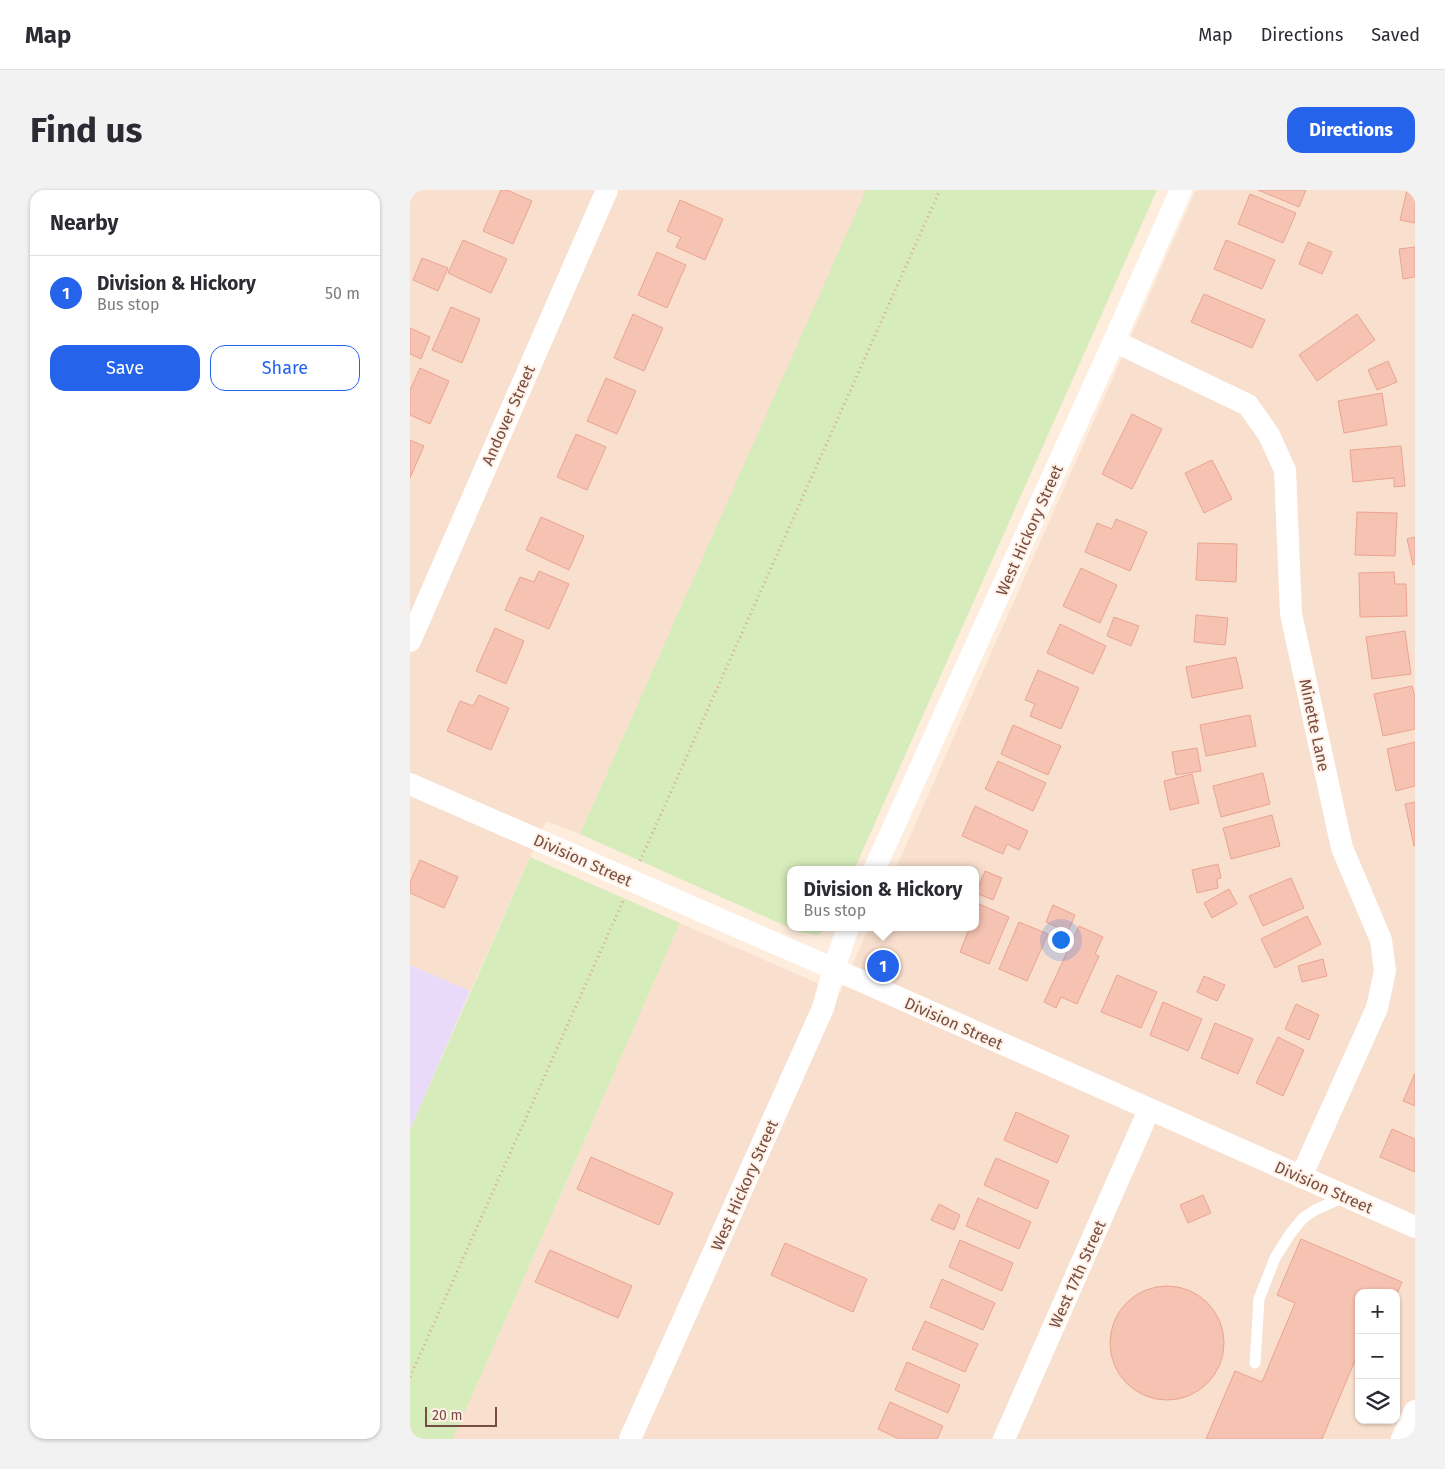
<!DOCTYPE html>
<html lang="en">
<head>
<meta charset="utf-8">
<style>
	:root { --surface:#fff; --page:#f2f2f3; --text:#2b2b33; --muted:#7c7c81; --line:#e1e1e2; --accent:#2563eb }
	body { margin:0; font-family:"Fira Sans",sans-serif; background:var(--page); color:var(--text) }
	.controls { position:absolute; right:15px; bottom:15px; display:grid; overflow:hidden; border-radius:10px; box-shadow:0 1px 4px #0004 }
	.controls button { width:45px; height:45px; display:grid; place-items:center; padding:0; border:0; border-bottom:1px solid var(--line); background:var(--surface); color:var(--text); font:25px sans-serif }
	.scale { position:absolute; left:15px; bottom:12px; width:72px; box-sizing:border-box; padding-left:5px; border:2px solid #764d44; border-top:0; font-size:14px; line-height:18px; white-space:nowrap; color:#764d44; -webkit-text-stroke:4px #fff1e5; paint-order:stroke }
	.you { position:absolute; left:650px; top:749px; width:18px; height:18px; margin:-12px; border:4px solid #fff; border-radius:50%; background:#1a73e8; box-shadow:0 0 0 8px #1a73e833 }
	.badge { display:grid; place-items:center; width:32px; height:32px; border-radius:50%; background:var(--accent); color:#fff; font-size:16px; font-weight:700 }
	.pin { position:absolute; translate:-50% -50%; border:2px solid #fff; box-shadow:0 1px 5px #0006 }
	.popup { position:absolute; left:377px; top:676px; width:192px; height:65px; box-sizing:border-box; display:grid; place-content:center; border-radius:10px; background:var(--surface); filter:drop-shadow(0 1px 4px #0005); font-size:16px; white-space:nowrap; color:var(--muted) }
	.popup b { font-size:19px; color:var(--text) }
	.popup::after { content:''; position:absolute; left:50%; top:100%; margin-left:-10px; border:10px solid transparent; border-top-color:var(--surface) }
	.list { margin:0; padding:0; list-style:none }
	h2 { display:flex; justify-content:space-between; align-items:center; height:65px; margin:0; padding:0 20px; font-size:21px }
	h2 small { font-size:16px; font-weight:400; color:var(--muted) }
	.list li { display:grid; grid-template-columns:32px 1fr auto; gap:15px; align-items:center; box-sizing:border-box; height:75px; padding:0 20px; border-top:1px solid var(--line) }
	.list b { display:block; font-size:19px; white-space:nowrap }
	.list p { margin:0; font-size:16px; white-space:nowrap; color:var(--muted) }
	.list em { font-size:16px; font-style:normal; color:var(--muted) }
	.actions { display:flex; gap:10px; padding:15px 20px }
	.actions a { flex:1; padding:11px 0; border:1px solid var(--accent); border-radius:15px; text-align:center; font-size:18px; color:var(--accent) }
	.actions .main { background:var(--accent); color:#fff }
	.icon { flex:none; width:28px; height:28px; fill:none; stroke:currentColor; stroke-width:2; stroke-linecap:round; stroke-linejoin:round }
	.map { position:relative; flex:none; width:1005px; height:1249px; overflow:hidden; border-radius:15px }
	header { display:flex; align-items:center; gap:30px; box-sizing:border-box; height:70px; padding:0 25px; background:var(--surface); border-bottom:1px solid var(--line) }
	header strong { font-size:24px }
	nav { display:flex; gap:28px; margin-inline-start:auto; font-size:18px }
	.intro { display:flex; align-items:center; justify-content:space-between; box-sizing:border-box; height:120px; padding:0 30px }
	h1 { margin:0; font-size:35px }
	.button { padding:12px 22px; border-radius:15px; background:var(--accent); color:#fff; font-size:18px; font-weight:700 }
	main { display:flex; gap:30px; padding:0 30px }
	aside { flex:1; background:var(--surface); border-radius:15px; box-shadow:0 1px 4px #0004 }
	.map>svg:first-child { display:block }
</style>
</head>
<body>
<header>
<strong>Map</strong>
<nav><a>Map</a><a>Directions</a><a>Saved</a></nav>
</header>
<div class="intro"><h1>Find us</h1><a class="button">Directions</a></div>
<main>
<aside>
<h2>Nearby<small></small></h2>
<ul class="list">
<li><span class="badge">1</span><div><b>Division &amp; Hickory</b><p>Bus stop</p></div><em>50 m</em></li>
</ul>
<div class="actions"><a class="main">Save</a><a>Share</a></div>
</aside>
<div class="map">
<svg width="1005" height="1249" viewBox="0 0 1005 1249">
	<rect width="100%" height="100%" fill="#feecdd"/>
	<g fill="#f9dfce" fill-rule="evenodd">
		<polygon points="0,0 457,0 170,644 136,631 60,801 0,775"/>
		<path d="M 786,0 L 1005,0 L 1005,1249 L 43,1249 L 270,733 L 430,803 L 459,737 L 566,737 L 566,680 L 485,680 ZM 949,1103 L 986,1103 L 986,1230 L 949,1230 Z"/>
	</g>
	<polygon fill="#e9dafa" points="0,775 60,801 0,940"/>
	<g fill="#d7ecbb">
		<polygon points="456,0 747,0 444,680 380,680 380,737 419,737 408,745 389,742 170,644"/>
		<polygon points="120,667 270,733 43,1249 0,1249 0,940"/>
	</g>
	<g fill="#f6c2b2" stroke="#eaa491">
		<polygon points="91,0 97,0 122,11 103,54 73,41"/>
		<polygon points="848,0 896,0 889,17"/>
		<polygon points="997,0 1005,0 1005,33 990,30"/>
		<polygon points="840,4 886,23 873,53 828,34"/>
		<polygon points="270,10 313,29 295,70 266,57 271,47 257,41"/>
		<polygon points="53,50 97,69 81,103 38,83"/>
		<polygon points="816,50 865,70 852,99 804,79"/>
		<polygon points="898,52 922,62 912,84 889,74"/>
		<polygon points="1005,57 1005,87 993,89 989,59"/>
		<polygon points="247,62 276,75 257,118 228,105"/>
		<polygon points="12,68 38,78 28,101 3,90"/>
		<polygon points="794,104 855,130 842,158 781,132"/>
		<polygon points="41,117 70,129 52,173 22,160"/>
		<polygon points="223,124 253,138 234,181 204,168"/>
		<polygon points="947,124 965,150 907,191 889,165"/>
		<polygon points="0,138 20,147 11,169 0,164"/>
		<polygon points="978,171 987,192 967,200 958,180"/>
		<polygon points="10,178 39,191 20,234 0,225 0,200"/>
		<polygon points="196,188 226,201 207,244 177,231"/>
		<polygon points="972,203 977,235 934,243 928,211"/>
		<polygon points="722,224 752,239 722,299 692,284"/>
		<polygon points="166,244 196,257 177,300 147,287"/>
		<polygon points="0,250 14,256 0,288"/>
		<polygon points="991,256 995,296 984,297 984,288 943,292 940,260"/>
		<polygon points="802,270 822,309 794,323 775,283"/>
		<polygon points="947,322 987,323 985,366 945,365"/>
		<polygon points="131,327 174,346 159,380 116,360"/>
		<polygon points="706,329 737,342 720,381 675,362 687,333 702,339"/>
		<polygon points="1005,347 1005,374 1003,375 997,349"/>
		<polygon points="788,353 827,354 826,392 786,390"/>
		<polygon points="671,378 707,395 690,433 653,416"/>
		<polygon points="129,381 159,394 139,439 95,420 110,387 124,392"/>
		<polygon points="984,382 985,394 996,394 997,426 950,427 949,383"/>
		<polygon points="786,425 818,428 815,455 784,452"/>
		<polygon points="704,427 729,436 721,456 697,446"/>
		<polygon points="650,434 696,456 683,484 637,463"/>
		<polygon points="85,438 114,451 96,494 66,481"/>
		<polygon points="995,441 1001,484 962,489 956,447"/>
		<polygon points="826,467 833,498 782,508 776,477"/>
		<polygon points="628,480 669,498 651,539 620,526 625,514 615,510"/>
		<polygon points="1002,496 1005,507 1005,539 973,546 964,504"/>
		<polygon points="69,505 99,518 81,560 37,541 50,511 63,516"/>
		<polygon points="840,525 846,556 796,566 790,535"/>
		<polygon points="603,535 651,556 638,585 591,564"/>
		<polygon points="1005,552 1005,596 986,601 977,559"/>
		<polygon points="787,558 791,581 766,585 762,562"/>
		<polygon points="588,571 636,593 623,621 575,599"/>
		<polygon points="853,583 860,614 811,627 803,596"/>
		<polygon points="782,584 789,613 760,620 754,591"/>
		<polygon points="1005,612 1005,656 1004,656 995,614"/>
		<polygon points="565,616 618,641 609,660 597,654 593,664 552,646"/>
		<polygon points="862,625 870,656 821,669 813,638"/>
		<polygon points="10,670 48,687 34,718 0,703 0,692"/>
		<polygon points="808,674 811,688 807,689 808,698 787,703 782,680"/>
		<polygon points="575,681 592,688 583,710 566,703"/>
		<polygon points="881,688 894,718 853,736 839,706"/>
		<polygon points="819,699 827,714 802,728 794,713"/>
		<polygon points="569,714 599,727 579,774 550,762 560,737 566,737 566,723"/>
		<polygon points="643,715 665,725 658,742 636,732"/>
		<polygon points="897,726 911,754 865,778 851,749"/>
		<polygon points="609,732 638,744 617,791 589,779"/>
		<polygon points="669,736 693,747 685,764 689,766 667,814 651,807 646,818 634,812"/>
		<polygon points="913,769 917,786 892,792 888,776"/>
		<polygon points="707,785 747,802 731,838 691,822"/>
		<polygon points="794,786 815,795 807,811 787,802"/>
		<polygon points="753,812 792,829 778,861 740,845"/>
		<polygon points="886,814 909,825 899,850 875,839"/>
		<polygon points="805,833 843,849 828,884 791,868"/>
		<polygon points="868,847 894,860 873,906 846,893"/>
		<polygon points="1005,883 1005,916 993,911"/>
		<polygon points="606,922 659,946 647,973 594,950"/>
		<polygon points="982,939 1005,949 1005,982 970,967"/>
		<polygon points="181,967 263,1003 249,1035 167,999"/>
		<polygon points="586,968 639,991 627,1019 574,995"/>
		<polygon points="793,1005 801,1023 778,1033 770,1015"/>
		<polygon points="568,1008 621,1032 609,1059 556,1036"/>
		<polygon points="529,1014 550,1025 544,1040 521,1030"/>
		<polygon points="891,1049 992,1092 986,1106 986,1103 949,1103 949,1161 912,1249 796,1249 825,1181 852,1192 885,1113 867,1105"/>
		<polygon points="550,1050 603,1073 592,1101 539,1077"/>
		<polygon points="375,1053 457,1089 443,1122 361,1085"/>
		<polygon points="140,1060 222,1096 208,1128 125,1092"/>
		<polygon points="532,1089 585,1113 573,1140 520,1117"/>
		<circle cx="757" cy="1153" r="57"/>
		<polygon points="515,1131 568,1154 555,1182 502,1159"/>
		<polygon points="497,1172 550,1195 538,1223 485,1200"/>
		<polygon points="480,1212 533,1236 527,1249 489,1249 468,1239"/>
	</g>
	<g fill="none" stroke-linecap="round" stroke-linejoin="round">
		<g stroke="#daa596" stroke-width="3" stroke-dasharray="1 4" stroke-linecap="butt">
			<polyline points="230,671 530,0"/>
			<polyline points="0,1187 213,711"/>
		</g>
		<polyline stroke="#fff" stroke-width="11" points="845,1173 849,1109 865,1068 880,1044 893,1028 905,1020 934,1007"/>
		<g stroke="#fff" stroke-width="22">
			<polyline points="704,151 838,215 859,245 875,280 881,424 932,658 971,750 975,781 967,818 891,987"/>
			<polyline points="0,451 197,0"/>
			<polyline points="0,594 424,779 1005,1037"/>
			<polyline points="464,680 704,151 771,0"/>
			<polyline points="220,1249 413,818 424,779 438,737"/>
			<polyline points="594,1249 739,920"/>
			<polyline points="992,1249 1005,1221"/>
		</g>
	</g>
	<g text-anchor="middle" stroke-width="4" stroke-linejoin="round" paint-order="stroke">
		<g font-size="16" fill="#764d44" stroke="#fff1e5">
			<text transform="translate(98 225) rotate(-66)" y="6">Andover Street</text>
			<text transform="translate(619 340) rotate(-66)" y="6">West Hickory Street</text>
			<text transform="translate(905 535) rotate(78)" y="6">Minette Lane</text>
			<text transform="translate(173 670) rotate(24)" y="6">Division Street</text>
			<text transform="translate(544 833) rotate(24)" y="6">Division Street</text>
			<text transform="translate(334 995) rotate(-66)" y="6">West Hickory Street</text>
			<text transform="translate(914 997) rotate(24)" y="6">Division Street</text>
			<text transform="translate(667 1084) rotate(-66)" y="6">West 17th Street</text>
		</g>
	</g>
</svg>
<div class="controls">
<button>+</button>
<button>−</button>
<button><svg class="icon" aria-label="layers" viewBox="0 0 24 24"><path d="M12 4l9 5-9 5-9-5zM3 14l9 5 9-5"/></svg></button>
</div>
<div class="scale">20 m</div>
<div class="you"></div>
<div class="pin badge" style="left:473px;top:776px">1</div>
<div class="popup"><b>Division &amp; Hickory</b>Bus stop</div>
</div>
</main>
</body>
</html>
